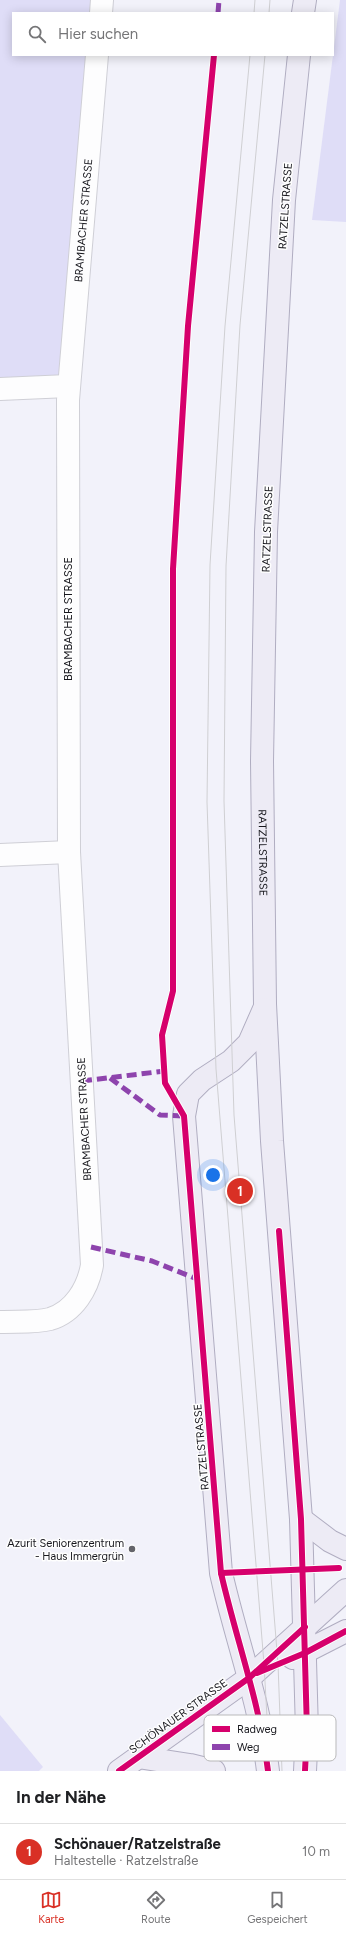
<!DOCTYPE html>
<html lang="de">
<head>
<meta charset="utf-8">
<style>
	:root { --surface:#fff; --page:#f6f6f6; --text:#202124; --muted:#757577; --line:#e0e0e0; --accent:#d93025 }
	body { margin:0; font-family:Figtree,sans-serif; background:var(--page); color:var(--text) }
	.you { position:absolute; left:213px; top:1175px; width:14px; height:14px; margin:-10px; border:3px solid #fff; border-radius:50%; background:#1a73e8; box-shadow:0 0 0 6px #1a73e833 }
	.badge { display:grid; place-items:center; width:26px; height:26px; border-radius:50%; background:var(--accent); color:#fff; font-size:13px; font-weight:700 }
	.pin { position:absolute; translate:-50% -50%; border:2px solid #fff; box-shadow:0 1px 4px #0006 }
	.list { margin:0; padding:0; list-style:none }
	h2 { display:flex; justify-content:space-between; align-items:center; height:52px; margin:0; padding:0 16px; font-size:17px }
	h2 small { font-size:13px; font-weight:400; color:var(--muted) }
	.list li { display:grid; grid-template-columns:26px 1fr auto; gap:12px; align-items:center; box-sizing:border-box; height:56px; padding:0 16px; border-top:1px solid var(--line) }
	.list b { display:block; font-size:15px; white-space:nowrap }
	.list p { margin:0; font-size:13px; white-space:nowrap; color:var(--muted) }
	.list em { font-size:13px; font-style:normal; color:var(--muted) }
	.icon { flex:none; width:22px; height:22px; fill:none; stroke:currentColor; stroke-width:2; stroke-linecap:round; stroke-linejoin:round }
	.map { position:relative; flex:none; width:346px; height:1771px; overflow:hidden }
	.search { position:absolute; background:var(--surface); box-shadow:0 2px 10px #0003; left:12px; right:12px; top:12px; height:44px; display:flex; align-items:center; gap:10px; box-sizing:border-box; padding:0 14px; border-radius:0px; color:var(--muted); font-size:15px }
	.sheet { height:108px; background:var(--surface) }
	nav { display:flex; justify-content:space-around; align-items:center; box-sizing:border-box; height:56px; border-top:1px solid var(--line); background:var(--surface); font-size:11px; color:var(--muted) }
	nav a { display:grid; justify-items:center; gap:2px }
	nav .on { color:var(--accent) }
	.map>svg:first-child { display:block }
</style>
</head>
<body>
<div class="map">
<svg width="346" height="1771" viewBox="0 0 346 1771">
	<rect width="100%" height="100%" fill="#f2f2fa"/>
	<g fill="#dfddf7">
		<polygon points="0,0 102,0 101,13 13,13 13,55 97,55 68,386 0,389"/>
		<polygon points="340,0 346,0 346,222 312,220"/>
		<polygon points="0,1715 43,1767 39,1771 0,1771"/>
	</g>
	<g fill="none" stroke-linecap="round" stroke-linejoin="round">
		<g stroke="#cfcfd6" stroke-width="24">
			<g id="minor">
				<polyline points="101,13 102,0"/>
				<polyline points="0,389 68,386"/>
				<polyline points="0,855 69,852"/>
				<path id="s1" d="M 0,1322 C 16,1321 35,1323 50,1319 C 74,1312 88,1288 92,1265 L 69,852 L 68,400 L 97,55"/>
			</g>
		</g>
		<g stroke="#b0adc1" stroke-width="24">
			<g id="major">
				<polyline points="303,13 305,0"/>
				<path id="s2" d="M 299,55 L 284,200 L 266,532 L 262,761 L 265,1004 L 272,1141 L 301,1519 L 307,1731 L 305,1771"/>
				<path d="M 264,1009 L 249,1043 L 231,1061 L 202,1080 L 188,1094 L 184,1116 L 221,1573 C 236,1639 260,1703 268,1771"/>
				<polyline points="301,1519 330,1541 346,1549"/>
				<polyline points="293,1658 346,1631"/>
				<polyline points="138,1757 190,1765 214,1771"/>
				<polyline points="119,1771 249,1678 346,1590"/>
			</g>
		</g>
		<use href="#minor" stroke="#fdfdfe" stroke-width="22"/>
		<use href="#major" stroke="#edebf5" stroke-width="22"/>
		<g stroke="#cfcfd2" stroke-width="1">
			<polyline points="254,13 255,0"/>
			<polyline points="269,13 270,0"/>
			<polyline points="250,55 225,326 210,565 207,802 216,1069 264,1664 270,1771"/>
			<polyline points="265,55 240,325 226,566 224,801 234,1115 278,1664 282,1771"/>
		</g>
		<g stroke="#8e44ad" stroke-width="5" stroke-dasharray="10 5" stroke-linecap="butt">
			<polyline points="218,13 219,0"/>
			<polyline points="110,1078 160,1115 184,1116"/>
			<polyline points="82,1081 165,1071"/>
			<polyline points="91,1247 152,1261 197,1279"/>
		</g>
		<g stroke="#fefefe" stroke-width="8">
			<g id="cycleway">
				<path d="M 214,55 L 188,326 L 173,569 L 173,991 L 162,1035 L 165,1083 L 184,1116 L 221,1573 C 236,1639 260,1703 268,1771"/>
				<polyline points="279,1231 301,1519 307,1731 305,1771"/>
				<polyline points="221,1573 339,1568"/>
				<polyline points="257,1673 305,1653 346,1631"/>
				<polyline points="119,1771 249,1678 305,1627"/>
			</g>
		</g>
		<use href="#cycleway" stroke="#d6006c" stroke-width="6"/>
	</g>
	<circle fill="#64646a" stroke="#fefefe" stroke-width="1.5" cx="132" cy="1549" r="4"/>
	<g text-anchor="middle" stroke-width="3" stroke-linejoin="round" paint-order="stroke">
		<g font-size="11" fill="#17171d" stroke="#fefefe">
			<text transform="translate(285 206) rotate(-86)" y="4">RATZELSTRASSE</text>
			<text dy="4" stroke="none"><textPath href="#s1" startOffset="1168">BRAMBACHER STRASSE</textPath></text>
			<text transform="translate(267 529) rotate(-88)" y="4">RATZELSTRASSE</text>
			<text transform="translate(68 619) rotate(-90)" y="4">BRAMBACHER STRASSE</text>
			<text dy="4" stroke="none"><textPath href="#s2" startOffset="799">RATZELSTRASSE</textPath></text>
			<text transform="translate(84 1119) rotate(-93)" y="4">BRAMBACHER STRASSE</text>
			<text transform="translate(201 1447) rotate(-95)" y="4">RATZELSTRASSE</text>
			<text transform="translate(178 1716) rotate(-36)" y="4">SCHÖNAUER STRASSE</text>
		</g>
		<g font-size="11" fill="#17171d" stroke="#fefefe" text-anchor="end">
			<text x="124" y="1547">Azurit Seniorenzentrum<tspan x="124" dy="13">- Haus Immergrün</tspan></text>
		</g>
	</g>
	<rect x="204" y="1715" width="132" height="46" rx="6" fill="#fefefe" stroke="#b9b9ba" stroke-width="1"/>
	<rect x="212" y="1726" width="18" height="6" fill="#d6006c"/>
	<rect x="212" y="1744" width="18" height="6" fill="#8e44ad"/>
	<g font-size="11" fill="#17171d">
		<text x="237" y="1733">Radweg</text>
		<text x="237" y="1751">Weg</text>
	</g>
</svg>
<div class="you"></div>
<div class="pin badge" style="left:240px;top:1191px">1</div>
<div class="search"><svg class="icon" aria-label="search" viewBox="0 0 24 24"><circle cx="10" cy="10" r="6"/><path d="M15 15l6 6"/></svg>Hier suchen</div>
</div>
<section class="sheet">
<h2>In der Nähe<small></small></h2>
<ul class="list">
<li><span class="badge">1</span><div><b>Schönauer/Ratzelstraße</b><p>Haltestelle · Ratzelstraße</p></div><em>10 m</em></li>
</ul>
</section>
<nav>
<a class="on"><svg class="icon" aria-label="map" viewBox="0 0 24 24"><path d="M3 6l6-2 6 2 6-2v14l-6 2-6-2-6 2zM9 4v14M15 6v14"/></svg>Karte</a>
<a><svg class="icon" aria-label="directions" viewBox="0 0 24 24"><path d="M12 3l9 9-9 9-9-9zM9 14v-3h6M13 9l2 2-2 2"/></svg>Route</a>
<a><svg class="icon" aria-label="saved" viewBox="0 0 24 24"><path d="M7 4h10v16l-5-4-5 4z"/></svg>Gespeichert</a>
</nav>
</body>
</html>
